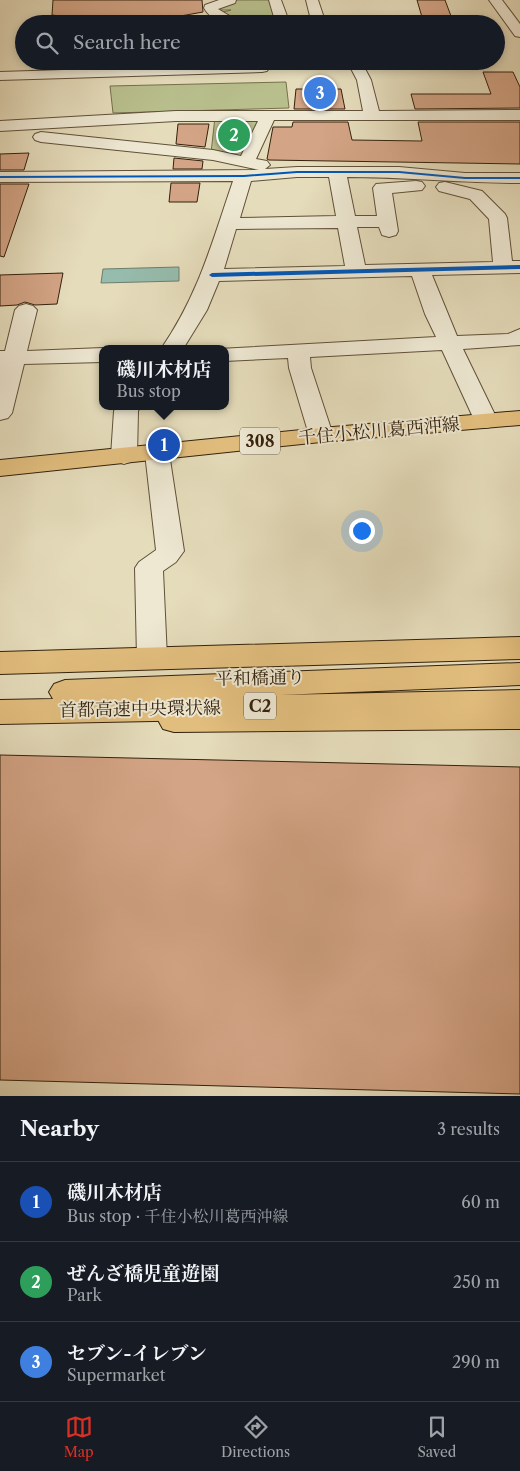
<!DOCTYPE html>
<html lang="en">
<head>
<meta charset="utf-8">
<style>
	:root { --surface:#171b24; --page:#20242c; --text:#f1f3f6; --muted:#9ea1a6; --line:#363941; --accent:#d93025 }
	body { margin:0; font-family:"Libre Caslon Text","Noto Serif JP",serif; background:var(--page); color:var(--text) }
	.you { position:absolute; left:361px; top:530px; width:18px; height:18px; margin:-12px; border:4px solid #fff; border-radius:50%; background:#1a73e8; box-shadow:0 0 0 8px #1a73e833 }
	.badge { display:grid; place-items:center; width:32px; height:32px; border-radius:50%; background:var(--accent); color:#fff; font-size:16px; font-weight:700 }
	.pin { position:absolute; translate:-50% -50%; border:2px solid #fff; box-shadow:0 1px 5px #0006 }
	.popup { position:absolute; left:99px; top:345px; width:130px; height:65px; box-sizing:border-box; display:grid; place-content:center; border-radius:10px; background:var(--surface); filter:drop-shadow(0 1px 4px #0005); font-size:16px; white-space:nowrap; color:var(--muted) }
	.popup b { font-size:19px; color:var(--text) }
	.popup::after { content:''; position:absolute; left:50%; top:100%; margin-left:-10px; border:10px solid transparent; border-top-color:var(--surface) }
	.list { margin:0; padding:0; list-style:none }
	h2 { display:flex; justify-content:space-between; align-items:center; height:65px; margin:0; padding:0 20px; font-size:21px }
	h2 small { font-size:16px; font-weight:400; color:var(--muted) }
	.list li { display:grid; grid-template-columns:32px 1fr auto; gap:15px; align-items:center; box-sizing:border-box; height:80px; padding:0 20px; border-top:1px solid var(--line) }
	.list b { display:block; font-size:19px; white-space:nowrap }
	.list p { margin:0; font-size:16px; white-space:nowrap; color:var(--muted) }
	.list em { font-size:16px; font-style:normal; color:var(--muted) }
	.icon { flex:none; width:28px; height:28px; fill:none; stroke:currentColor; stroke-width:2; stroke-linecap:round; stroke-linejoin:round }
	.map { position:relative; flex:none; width:520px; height:1096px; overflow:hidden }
	.search { position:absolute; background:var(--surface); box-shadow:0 2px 8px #0003; left:15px; right:15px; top:15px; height:55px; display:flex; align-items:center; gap:12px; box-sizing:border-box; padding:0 18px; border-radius:28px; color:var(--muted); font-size:19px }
	.sheet { height:305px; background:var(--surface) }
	nav { display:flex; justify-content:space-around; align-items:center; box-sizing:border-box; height:70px; border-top:1px solid var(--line); background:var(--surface); font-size:14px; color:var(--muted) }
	nav a { display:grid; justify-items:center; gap:2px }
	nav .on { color:var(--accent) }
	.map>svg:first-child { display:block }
</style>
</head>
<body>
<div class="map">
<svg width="520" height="1096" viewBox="0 0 520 1096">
	<rect width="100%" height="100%" fill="#e5dcbb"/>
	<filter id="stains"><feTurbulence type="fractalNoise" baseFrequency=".004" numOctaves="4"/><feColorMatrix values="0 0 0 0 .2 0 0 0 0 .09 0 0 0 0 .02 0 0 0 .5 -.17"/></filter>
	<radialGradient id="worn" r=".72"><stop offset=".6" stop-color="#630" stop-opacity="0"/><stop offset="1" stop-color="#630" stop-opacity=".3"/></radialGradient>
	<g fill="#b8bf8d" stroke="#76704c">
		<polygon points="236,0 270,0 279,24 244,24 223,12 231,10 219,10 217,8"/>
		<polygon points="286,82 289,108 113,113 110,86"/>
		<polygon points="215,117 264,118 241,158 211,153"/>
	</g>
	<polygon fill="#96bcad" stroke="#6e7e6d" points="179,267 179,281 101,283 103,269"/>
	<g fill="#d3a485" stroke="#33210c">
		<polygon points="53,0 202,0 203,12 141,23 124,24 52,15"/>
		<polygon points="417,0 445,0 454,24 424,24"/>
		<polygon points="483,72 513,72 520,87 520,108 415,109 411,94 491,94"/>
		<polygon points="296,89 341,89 345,109 294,109"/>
		<polygon points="293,122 348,122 352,140 422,141 418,122 520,122 520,164 269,160 267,159 273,127 292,127"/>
		<polygon points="178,124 209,124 205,147 176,144"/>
		<polygon points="29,153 24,170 0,170 0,154"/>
		<polygon points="174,158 203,161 202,169 173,169"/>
		<polygon points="171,183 200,183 197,202 169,202"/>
		<polygon points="0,184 29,184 4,257 0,256"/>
		<polygon points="63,273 57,304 35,305 25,302 17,305 0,306 0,275"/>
		<polygon points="0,755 520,767 520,1094 0,1080"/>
	</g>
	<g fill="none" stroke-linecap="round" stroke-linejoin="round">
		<g stroke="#605038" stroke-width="2">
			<g id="minor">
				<path d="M 219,0 L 236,0 L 235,3 L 218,9 L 243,24 C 227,24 212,22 204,8 L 205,5 Z"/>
				<polygon points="269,0 281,0 290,24 276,24"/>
				<polygon points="306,0 318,0 326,24 312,24"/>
				<polygon points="489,0 502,0 520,24 520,37 515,36"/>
				<polygon points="254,61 268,61 269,68 267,71 262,72 0,80 0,72 254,64"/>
				<path d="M 347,61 L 361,61 L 371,80 L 379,111 L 520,110 L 520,120 L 274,120 L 256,159 L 267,161 L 270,165 L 265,169 L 297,167 L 399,167 L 465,173 L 520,173 L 520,183 C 462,183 405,177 347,177 L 355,216 L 377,216 L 373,188 L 376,184 L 416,181 L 422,182 L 425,186 L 422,190 L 392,193 L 398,231 L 396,235 L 389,237 L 382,235 L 379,227 L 357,227 L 365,265 L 493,262 L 489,219 L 470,199 L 439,191 L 436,187 L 439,183 L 445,182 L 482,191 L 505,214 L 507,218 L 512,261 L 520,261 L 520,273 L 432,275 L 457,336 L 508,334 L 520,329 L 520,345 L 463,349 L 498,421 L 495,426 L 486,428 L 477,426 L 442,350 L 310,357 L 311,368 L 333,435 L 330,440 L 321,442 L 312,440 L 309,435 L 289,368 L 288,358 L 225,361 L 225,349 L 219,349 L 436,337 L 425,314 L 412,276 L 219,281 L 207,310 L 183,349 L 161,349 C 199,294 212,242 233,181 L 0,182 L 0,172 L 259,170 L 213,160 L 41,142 L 35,140 L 33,137 L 35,134 L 41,132 L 213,150 L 241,156 L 258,121 L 176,121 L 0,131 L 0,121 L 176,111 L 363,111 L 357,80 ZM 297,177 L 329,177 L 336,216 L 240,218 L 251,181 ZM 338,228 L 345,266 L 224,269 L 236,229 Z"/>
				<polygon points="26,304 33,306 37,310 27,351 103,348 105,349 103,349 103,362 24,364 12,413 8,418 0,420 0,351 5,351 15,310 19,306"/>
				<polygon points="117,406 141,406 138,411 137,456 133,461 124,464 115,461 111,456 114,411"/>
				<polygon points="157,446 166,448 169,453 184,551 176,562 163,571 167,658 163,666 152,669 141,666 137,658 135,568 139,562 156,550 145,453 148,448"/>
			</g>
		</g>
		<g stroke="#33210c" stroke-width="2">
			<g id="major">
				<polygon points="520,411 520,425 321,442 0,476 0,460 321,428"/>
				<polygon points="520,637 520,659 0,674 0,652"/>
				<polygon points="520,705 520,729 174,732 163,729 158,720 163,711 174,708"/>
			</g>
		</g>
		<g stroke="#33210c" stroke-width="2">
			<polygon id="highway" points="520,663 520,685 280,695 520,690 520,714 0,724 0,700 53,699 49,692 54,684 65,680"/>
		</g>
		<use href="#minor" fill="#eee8d3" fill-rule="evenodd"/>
		<use href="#major" fill="#e2be7e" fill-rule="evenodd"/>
		<use href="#highway" fill="#e2be7e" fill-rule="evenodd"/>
		<g stroke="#eee8d3" stroke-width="3">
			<g id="cycleway">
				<polygon points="297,171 399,171 465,177 520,177 520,179 465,179 399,173 297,173 244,177 0,178 0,176 244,175"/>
				<polygon points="520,265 520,269 212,277 209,275 212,273"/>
			</g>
		</g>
		<use href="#cycleway" fill="#0057b8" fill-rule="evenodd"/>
	</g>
	<g text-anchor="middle" stroke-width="4" stroke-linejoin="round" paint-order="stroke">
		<g fill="#eee8d3" stroke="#6b5d48" stroke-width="1">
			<rect x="240" y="427.5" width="40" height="27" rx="4"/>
			<rect x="244" y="692.5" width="32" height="27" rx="4"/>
		</g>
		<g font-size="16" font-weight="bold" fill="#33210c">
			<text x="260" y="447">308</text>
			<text x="260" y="712">C2</text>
		</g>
		<g font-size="18" fill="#33210c" stroke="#eee8d3">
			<text transform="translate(379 431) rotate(-5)" y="6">千住小松川葛西沖線</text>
			<text transform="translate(260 678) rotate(-1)" y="6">平和橋通り</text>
			<text transform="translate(140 709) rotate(-1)" y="6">首都高速中央環状線</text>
		</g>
	</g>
	<rect width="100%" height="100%" filter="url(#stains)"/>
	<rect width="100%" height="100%" fill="url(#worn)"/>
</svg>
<div class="you"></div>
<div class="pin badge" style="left:164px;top:445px;background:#1a4fb4">1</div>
<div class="popup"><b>磯川木材店</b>Bus stop</div>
<div class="pin badge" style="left:234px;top:135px;background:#2e9e5b">2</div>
<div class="pin badge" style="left:320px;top:93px;background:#3f7fe0">3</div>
<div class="search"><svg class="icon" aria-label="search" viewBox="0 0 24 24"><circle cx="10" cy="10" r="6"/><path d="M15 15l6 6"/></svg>Search here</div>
</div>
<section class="sheet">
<h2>Nearby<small>3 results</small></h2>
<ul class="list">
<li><span class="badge" style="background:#1a4fb4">1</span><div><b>磯川木材店</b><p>Bus stop · 千住小松川葛西沖線</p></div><em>60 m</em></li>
<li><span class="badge" style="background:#2e9e5b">2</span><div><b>ぜんざ橋児童遊園</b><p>Park</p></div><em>250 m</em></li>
<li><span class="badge" style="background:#3f7fe0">3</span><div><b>セブン-イレブン</b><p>Supermarket</p></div><em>290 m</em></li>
</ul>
</section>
<nav>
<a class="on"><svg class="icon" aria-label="map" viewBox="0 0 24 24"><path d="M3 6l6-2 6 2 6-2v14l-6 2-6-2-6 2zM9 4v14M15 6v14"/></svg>Map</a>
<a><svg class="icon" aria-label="directions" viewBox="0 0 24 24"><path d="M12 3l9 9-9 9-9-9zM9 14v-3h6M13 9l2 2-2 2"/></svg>Directions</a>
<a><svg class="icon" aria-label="saved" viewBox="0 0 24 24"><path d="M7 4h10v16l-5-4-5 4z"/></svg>Saved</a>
</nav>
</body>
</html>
